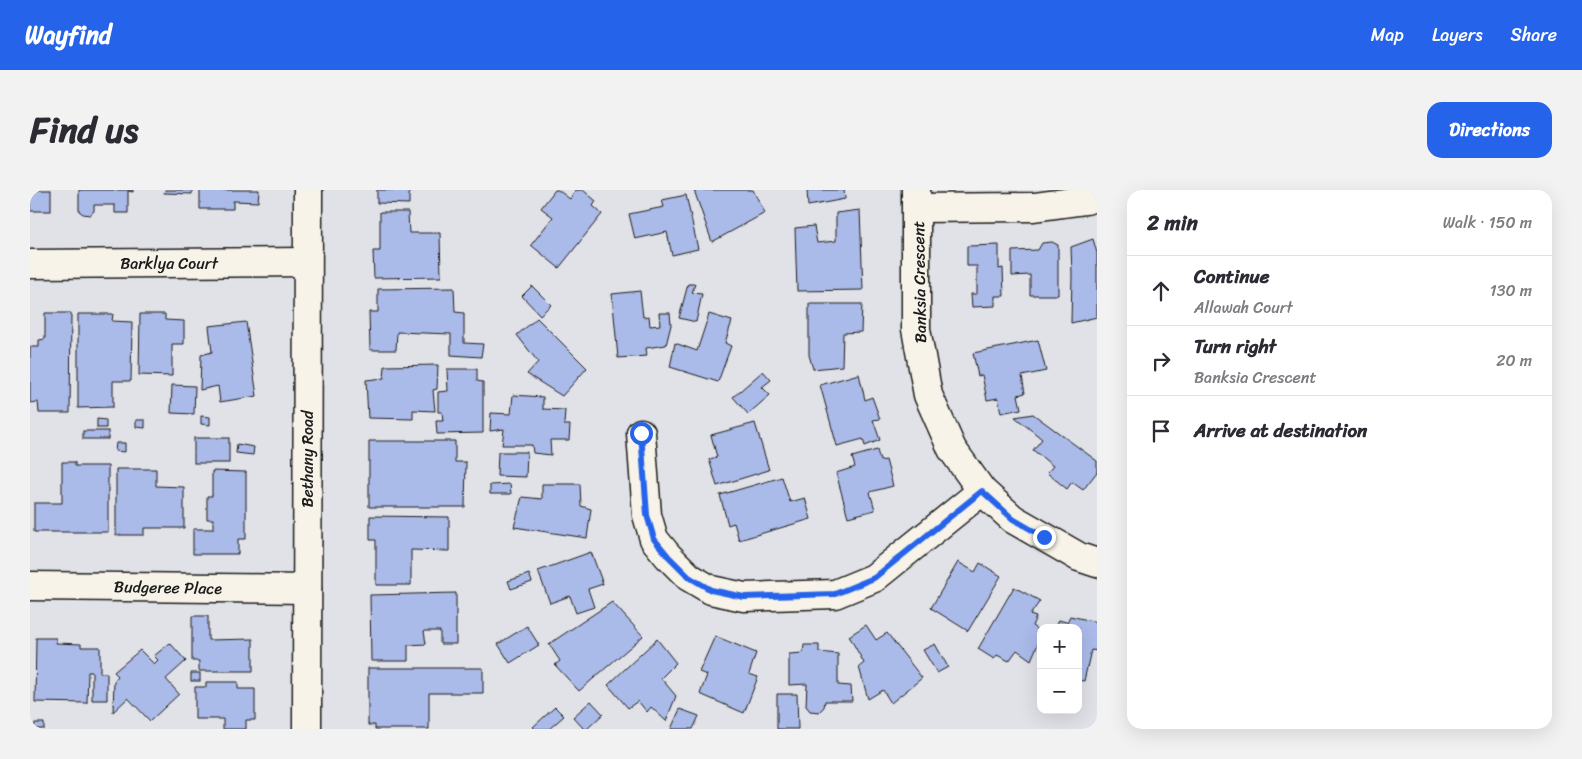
<!DOCTYPE html>
<html lang="en">
<head>
<meta charset="utf-8">
<style>
	:root { --surface:#fff; --page:#f2f2f3; --text:#2b2b33; --muted:#7c7c81; --line:#e1e1e2; --accent:#2563eb }
	body { margin:0; font-family:Sriracha,sans-serif; background:var(--page); color:var(--text) }
	.controls { position:absolute; right:15px; bottom:15px; display:grid; overflow:hidden; border-radius:10px; box-shadow:0 5px 20px #0002 }
	.controls button { width:45px; height:45px; display:grid; place-items:center; padding:0; border:0; border-bottom:1px solid var(--line); background:var(--surface); color:var(--text); font:25px sans-serif }
	.stop { position:absolute; width:15px; height:15px; margin:-11px; border:4px solid #2563eb; border-radius:50%; background:#fff }
	.stop.end { background:#2563eb; border-color:#fff; box-shadow:0 1px 5px #0008 }
	.list { margin:0; padding:0; list-style:none }
	h2 { display:flex; justify-content:space-between; align-items:center; height:65px; margin:0; padding:0 20px; font-size:21px }
	h2 small { font-size:16px; font-weight:400; color:var(--muted) }
	.list li { display:grid; grid-template-columns:32px 1fr auto; gap:15px; align-items:center; box-sizing:border-box; height:70px; padding:0 20px; border-top:1px solid var(--line) }
	.list b { display:block; font-size:19px; white-space:nowrap }
	.list p { margin:0; font-size:16px; white-space:nowrap; color:var(--muted) }
	.list em { font-size:16px; font-style:normal; color:var(--muted) }
	.icon { flex:none; width:28px; height:28px; fill:none; stroke:currentColor; stroke-width:2; stroke-linecap:round; stroke-linejoin:round }
	.map { position:relative; flex:none; width:1067px; height:539px; overflow:hidden; border-radius:15px }
	header { display:flex; align-items:center; gap:30px; box-sizing:border-box; height:70px; padding:0 25px; background:var(--accent); color:#fff }
	header strong { font-size:24px }
	nav { display:flex; gap:28px; margin-inline-start:auto; font-size:18px }
	.intro { display:flex; align-items:center; justify-content:space-between; box-sizing:border-box; height:120px; padding:0 30px }
	h1 { margin:0; font-size:35px }
	.button { padding:12px 22px; border-radius:15px; background:var(--accent); color:#fff; font-size:18px; font-weight:700 }
	main { display:flex; gap:30px; padding:0 30px }
	aside { flex:1; background:var(--surface); border-radius:15px; box-shadow:0 5px 20px #0002 }
	.map>svg:first-child { display:block }
</style>
</head>
<body>
<header>
<strong>Wayfind</strong>
<nav><a>Map</a><a>Layers</a><a>Share</a></nav>
</header>
<div class="intro"><h1>Find us</h1><a class="button">Directions</a></div>
<main>
<div class="map">
<svg width="1067" height="539" viewBox="0 0 1067 539">
	<rect width="100%" height="100%" fill="#e0e2e8"/>
	<filter id="ink" filterUnits="userSpaceOnUse"><feTurbulence type="fractalNoise" baseFrequency=".02" numOctaves="2"/><feDisplacementMap in="SourceGraphic" scale="10" xChannelSelector="R" yChannelSelector="G"/><feConvolveMatrix kernelMatrix="1 2 1 2 8 2 1 2 1" color-interpolation-filters="sRGB"/></filter>
	<g filter="url(#ink)">
		<g fill="#aabae9" stroke="#1c1c1c">
			<rect x="0" y="0" width="21" height="21"/>
			<polygon points="49,0 103,0 103,2 98,1 98,23 85,23 85,15 64,15 64,21 60,25 53,24 49,21"/>
			<polygon points="135,0 162,0 162,4 134,3"/>
			<polygon points="170,0 229,0 228,12 203,11 203,19 170,19"/>
			<polygon points="347,0 379,0 379,14 347,13"/>
			<polygon points="525,0 528,0 540,9 546,0 553,0 566,11 563,16 572,24 529,78 501,55 523,27 511,18"/>
			<polygon points="664,0 723,0 735,23 682,52"/>
			<polygon points="777,0 814,0 815,9 778,16"/>
			<polygon points="656,5 668,59 642,65 637,42 605,49 599,24 634,17 632,10"/>
			<polygon points="830,20 833,100 767,101 765,38 784,36 787,53 806,51 806,23"/>
			<polygon points="350,22 378,22 379,43 410,43 411,87 344,88 343,61 350,61"/>
			<polygon points="1063,49 1067,63 1067,127 1041,133 1042,84 1041,57"/>
			<polygon points="1022,52 1028,55 1028,105 1000,105 1000,85 982,86 982,61 1008,60 1012,53"/>
			<polygon points="969,55 969,79 973,78 974,106 965,106 965,116 942,117 941,104 947,104 947,76 937,76 937,56"/>
			<polygon points="658,94 665,94 662,103 672,104 666,132 649,128"/>
			<polygon points="502,96 521,115 510,125 492,106"/>
			<polygon points="424,98 425,122 434,123 434,153 453,154 451,167 421,165 421,144 367,142 366,160 340,160 339,122 348,122 348,99"/>
			<polygon points="610,101 613,127 619,126 620,136 630,135 629,123 640,123 641,135 636,155 616,158 617,166 588,168 582,104"/>
			<polygon points="779,114 832,114 831,142 813,143 812,176 783,179 779,165"/>
			<polygon points="15,123 41,123 40,223 9,223 8,212 0,213 0,157 9,157 9,150 15,149"/>
			<polygon points="48,124 83,124 82,131 102,132 101,191 83,191 83,217 48,218"/>
			<polygon points="110,124 135,124 135,130 154,131 154,154 142,154 142,186 109,185"/>
			<polygon points="679,124 702,131 695,153 701,156 688,192 640,177 645,153 667,161"/>
			<polygon points="507,128 557,178 532,206 497,184 508,172 487,145"/>
			<polygon points="216,132 227,206 190,212 188,196 170,200 171,165 182,162 179,136"/>
			<polygon points="1008,150 1016,181 992,186 995,203 988,205 991,219 971,223 968,208 957,210 952,185 948,186 943,163"/>
			<polygon points="408,175 407,199 403,200 405,221 383,220 383,229 338,228 336,190 354,188 355,176"/>
			<polygon points="417,179 447,179 447,191 453,192 453,243 407,244 406,231 413,231 412,222 408,222 408,202 418,201"/>
			<polygon points="733,181 741,190 732,197 740,205 718,224 703,207"/>
			<polygon points="829,184 835,210 842,207 850,229 843,230 850,250 835,256 833,249 807,256 790,195"/>
			<polygon points="142,195 165,196 164,224 141,223"/>
			<polygon points="483,205 513,207 513,219 535,220 534,235 540,235 539,250 520,250 521,265 503,263 502,255 472,255 474,239 460,241 461,223 481,224"/>
			<polygon points="1003,224 1067,271 1067,282 1053,300 1042,292 1037,299 1017,283 1023,276 1003,260 1012,249 985,227"/>
			<polygon points="171,226 180,227 180,235 171,234"/>
			<polygon points="67,229 76,230 76,238 67,238"/>
			<polygon points="106,230 115,230 115,238 106,237"/>
			<polygon points="725,233 739,280 687,296 679,269 687,267 681,245"/>
			<rect x="53" y="241" width="25" height="8"/>
			<rect x="164" y="248" width="35" height="25"/>
			<polygon points="339,251 425,251 425,272 436,272 435,317 339,317"/>
			<polygon points="86,253 95,253 95,262 85,261"/>
			<polygon points="207,254 224,257 223,265 206,263"/>
			<polygon points="847,260 850,271 856,270 863,296 840,302 845,320 818,327 806,283 825,277 822,267"/>
			<polygon points="468,262 497,262 496,287 467,286"/>
			<polygon points="32,272 45,272 45,276 78,276 78,342 4,342 4,313 32,313"/>
			<polygon points="86,279 126,279 126,296 154,297 154,338 114,338 114,345 86,345"/>
			<polygon points="182,281 216,282 216,349 208,349 208,364 163,364 163,339 183,339 183,329 177,329 177,306 182,306"/>
			<polygon points="752,287 760,312 775,308 781,329 709,350 704,333 698,335 690,305"/>
			<polygon points="480,294 481,304 460,304 460,295"/>
			<polygon points="512,294 550,294 551,316 561,319 557,348 484,337 492,307 512,309"/>
			<polygon points="340,326 419,327 419,361 381,360 381,395 346,395 346,350 340,350"/>
			<polygon points="561,362 573,394 558,399 564,417 546,423 540,406 520,413 508,381"/>
			<polygon points="928,372 945,382 950,373 971,386 938,441 901,418"/>
			<polygon points="499,384 502,392 481,399 478,391"/>
			<polygon points="984,397 1010,411 1000,425 1006,427 1002,436 1011,442 1011,447 1001,470 987,460 979,471 967,465 964,469 948,459"/>
			<polygon points="426,403 426,454 410,454 410,441 394,441 396,454 378,455 378,471 341,471 340,405"/>
			<polygon points="582,412 613,446 549,501 525,475 530,471 519,454"/>
			<polygon points="162,426 178,426 178,450 223,449 223,481 169,481 169,471 162,471"/>
			<polygon points="1040,426 1067,432 1067,461 1061,460 1054,491 1048,490 1048,438 1025,438 1028,430 1037,432"/>
			<polygon points="836,435 846,450 857,443 892,488 861,513 853,500 838,509 829,477 834,473 819,446"/>
			<polygon points="497,436 509,455 480,473 468,454"/>
			<polygon points="685,446 726,463 719,484 728,487 714,523 670,504 677,485 669,482"/>
			<polygon points="6,448 26,448 26,453 51,454 51,457 70,457 70,483 77,483 77,510 62,510 62,482 58,482 57,513 5,512"/>
			<polygon points="627,449 646,473 631,488 646,506 636,531 621,517 617,522 608,511 598,518 578,495"/>
			<polygon points="140,453 156,471 136,489 149,504 120,531 98,508 83,522 84,491 88,486 84,482 110,460 124,474 128,470 124,466"/>
			<polygon points="905,454 918,477 907,483 893,460"/>
			<polygon points="774,455 789,455 789,462 808,464 808,495 821,496 822,511 795,511 794,517 789,522 780,521 776,516 777,494 759,495 759,464 773,463"/>
			<polygon points="338,478 453,478 453,503 399,503 399,539 345,539 345,535 338,535"/>
			<rect x="161" y="483" width="9" height="8"/>
			<polygon points="176,492 208,492 208,499 225,499 225,530 216,530 216,539 193,539 193,529 165,529 165,497 176,497"/>
			<polygon points="747,504 767,504 768,539 747,539"/>
			<polygon points="561,511 573,524 557,539 554,539 543,527"/>
			<polygon points="525,517 534,526 519,539 505,539 503,537"/>
			<polygon points="650,519 669,526 663,539 641,539"/>
			<polygon points="5,533 14,533 14,539 4,539"/>
		</g>
		<g fill="none" stroke-linecap="round" stroke-linejoin="round">
			<g stroke="#1c1c1c" stroke-width="31">
				<g id="street">
					<polyline points="886,0 886,139 898,205 922,259 952,301 983,329 1049,367 1067,373"/>
					<polyline points="887,18 1004,17 1056,10 1067,6"/>
					<polyline points="0,74 277,72"/>
					<polyline points="611,243 617,325 624,349 638,366 659,387 681,400 714,407 805,404 844,388 952,301"/>
					<polyline points="0,396 277,399"/>
					<polyline points="277,539 278,0"/>
				</g>
			</g>
			<use href="#street" stroke="#f7f3e8" stroke-width="28"/>
		</g>
	</g>
	<g fill="none" stroke-linecap="round" stroke-linejoin="round" filter="url(#ink)">
		<polyline stroke="#2563eb" stroke-width="6" points="611,243 617,325 624,349 638,366 659,387 681,400 714,407 805,404 844,388 952,301 983,329 1014,347"/>
	</g>
	<g text-anchor="middle" stroke-width="4" stroke-linejoin="round" paint-order="stroke">
		<g font-size="16" fill="#1c1c1c" stroke="#f7f3e8">
			<text x="139" y="79">Barklya Court</text>
			<text transform="translate(889 92) rotate(-91)" y="6">Banksia Crescent</text>
			<text transform="translate(277 269) rotate(-90)" y="6">Bethany Road</text>
			<text transform="translate(138 397) rotate(1)" y="6">Budgeree Place</text>
		</g>
	</g>
</svg>
<div class="controls">
<button>+</button>
<button>−</button>
</div>
<div class="stop" style="left:611px;top:243px"></div>
<div class="stop end" style="left:1014px;top:347px"></div>
</div>
<aside>
<h2>2 min<small>Walk · 150 m</small></h2>
<ul class="list">
<li><svg class="icon" aria-label="ahead" viewBox="0 0 24 24"><path d="M12 20V5M6 11l6-6 6 6"/></svg><div><b>Continue</b><p>Allawah Court</p></div><em>130 m</em></li>
<li><svg class="icon" aria-label="right" viewBox="0 0 24 24"><path d="M7 20v-9h11M14 6l5 5-5 5"/></svg><div><b>Turn right</b><p>Banksia Crescent</p></div><em>20 m</em></li>
<li><svg class="icon" aria-label="arrive" viewBox="0 0 24 24"><path d="M6 21V4h12l-3 4 3 4H6"/></svg><div><b>Arrive at destination</b></div></li>
</ul>
</aside>
</main>
</body>
</html>
